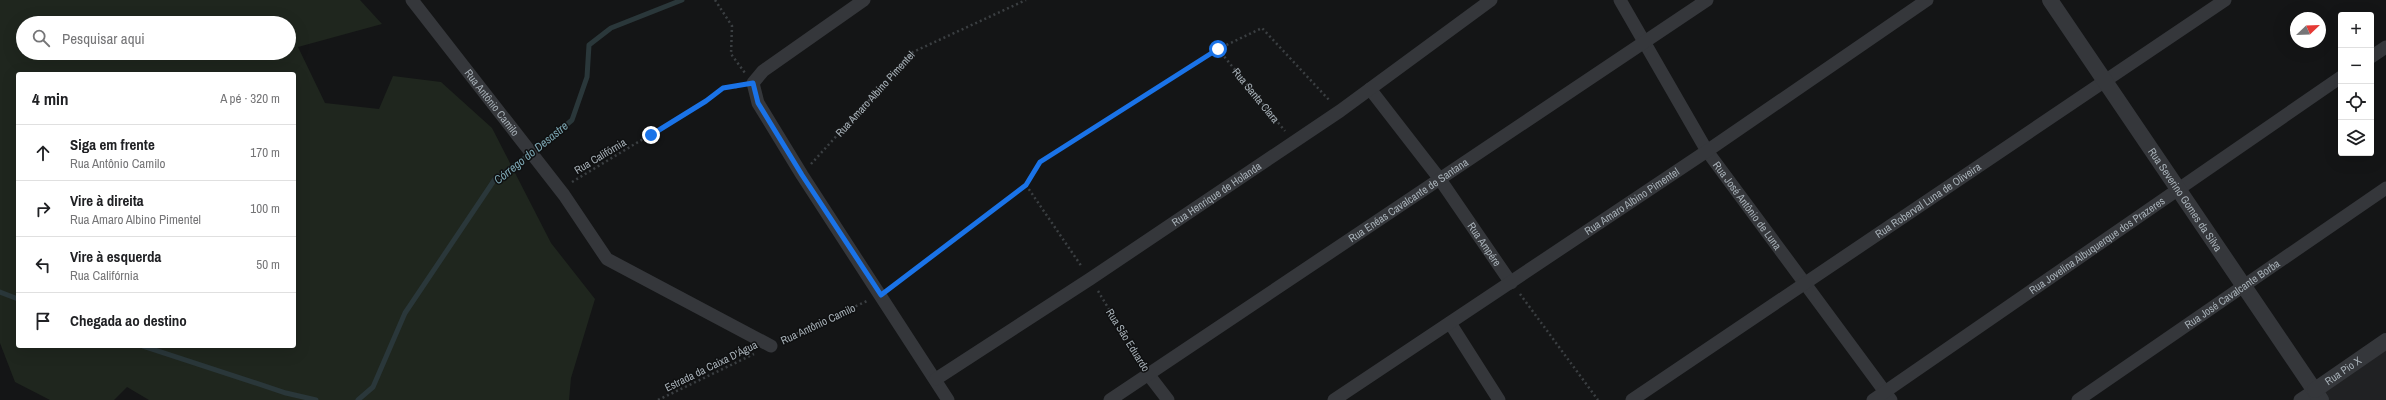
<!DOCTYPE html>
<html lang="pt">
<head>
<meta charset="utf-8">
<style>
	:root { --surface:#fff; --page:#f2f2f2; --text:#202124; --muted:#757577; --line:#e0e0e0 }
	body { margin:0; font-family:"Archivo Narrow",sans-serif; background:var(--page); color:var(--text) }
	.controls { position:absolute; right:12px; top:12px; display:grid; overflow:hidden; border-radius:4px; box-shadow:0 4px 16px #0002 }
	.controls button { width:36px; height:36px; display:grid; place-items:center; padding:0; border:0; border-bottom:1px solid var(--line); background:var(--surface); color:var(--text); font:20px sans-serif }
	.compass { position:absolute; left:2290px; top:12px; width:36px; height:36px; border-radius:50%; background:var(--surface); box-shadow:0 4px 16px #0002; rotate:67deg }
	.stop { position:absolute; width:12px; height:12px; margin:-9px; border:3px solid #1a73e8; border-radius:50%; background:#fff }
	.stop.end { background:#1a73e8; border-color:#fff; box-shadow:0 1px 4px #0008 }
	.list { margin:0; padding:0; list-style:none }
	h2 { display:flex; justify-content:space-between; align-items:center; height:52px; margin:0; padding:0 16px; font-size:17px }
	h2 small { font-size:13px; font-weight:400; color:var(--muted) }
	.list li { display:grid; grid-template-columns:26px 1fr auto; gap:12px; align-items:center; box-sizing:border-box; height:56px; padding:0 16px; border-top:1px solid var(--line) }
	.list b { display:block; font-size:15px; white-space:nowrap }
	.list p { margin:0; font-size:13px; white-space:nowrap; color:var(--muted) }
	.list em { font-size:13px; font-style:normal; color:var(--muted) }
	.icon { flex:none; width:22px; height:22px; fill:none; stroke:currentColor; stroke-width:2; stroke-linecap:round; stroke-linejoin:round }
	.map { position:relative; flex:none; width:2386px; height:400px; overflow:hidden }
	.search { position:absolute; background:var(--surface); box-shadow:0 4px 16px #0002; left:16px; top:16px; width:280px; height:44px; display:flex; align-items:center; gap:10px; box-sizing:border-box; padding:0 14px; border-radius:22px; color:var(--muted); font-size:15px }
	.panel { position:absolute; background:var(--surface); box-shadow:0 4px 16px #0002; left:16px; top:72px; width:280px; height:276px; border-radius:4px }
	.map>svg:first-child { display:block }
</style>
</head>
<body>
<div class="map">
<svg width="2386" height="400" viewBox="0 0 2386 400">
	<rect width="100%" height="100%" fill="#141516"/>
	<polygon fill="#202123" points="2386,347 2386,400 2325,400 2320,391"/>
	<path fill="#1f261e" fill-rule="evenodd" d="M 0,0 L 360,0 L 382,24 L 298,47 L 325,103 L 379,109 L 393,76 L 441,82 L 492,128 L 551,243 L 595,299 L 571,378 L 569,400 L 149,400 L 127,387 L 114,400 L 50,400 L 15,382 L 0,343 ZM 23,23 L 289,23 L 289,53 L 23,53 ZM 18,74 L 294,74 L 294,346 L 18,346 Z"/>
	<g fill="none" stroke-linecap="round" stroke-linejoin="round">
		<g stroke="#2a373a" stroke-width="5">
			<polyline points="0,292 18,299"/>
			<polyline points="143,346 286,393 316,400"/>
			<polyline points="358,400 373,387 405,313 495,179 543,145 572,120 587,77 589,45 611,28 682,0"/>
		</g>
		<g stroke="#3b3f42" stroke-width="2.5" stroke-dasharray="2 3" stroke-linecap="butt">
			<polyline points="715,0 732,26 731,54 745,73"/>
			<path id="s1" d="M 1218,49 L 1285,131"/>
			<path id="s2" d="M 811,164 L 913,52 L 1026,0"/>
			<polyline points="572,182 706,101 723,88 739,87"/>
			<polyline points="1026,185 1082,267"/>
			<polyline points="892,286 1026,185 1040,162 1218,49 1262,28 1330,101"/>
			<polyline points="1098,291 1141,362"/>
			<polyline points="1520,294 1598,400"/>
			<polyline points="783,340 867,301"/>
			<polyline points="658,400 754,354"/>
		</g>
		<g stroke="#35373b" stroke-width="13">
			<path id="s3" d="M 412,0 L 564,195 L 607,259 L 771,346"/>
			<polyline points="864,0 763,71 753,83 758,103 802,175 948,400"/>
			<path id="s4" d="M 1620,0 L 1707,151 L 1891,400"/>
			<polyline points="2371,57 2386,47"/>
			<path id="s5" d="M 1370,89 L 1439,178 L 1511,283"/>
			<polyline points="1450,323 1499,400"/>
			<polyline points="1148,374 1168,400"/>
			<path id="s6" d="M 936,379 L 1090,279 L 1340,111 L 1491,0"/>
			<path id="s7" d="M 1110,400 L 1707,0"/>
			<path id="s8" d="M 1334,400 L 1707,151 L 1927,0"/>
			<path id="s9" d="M 1632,400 L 2225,0"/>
			<path id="s10" d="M 1873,400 L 2341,77"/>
			<path id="s11" d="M 2078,400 L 2386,188"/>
			<polyline points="2300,400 2315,390"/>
		</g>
		<g stroke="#35373b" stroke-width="16">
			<path id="s12" d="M 2050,0 L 2321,400"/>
			<path id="s13" d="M 2315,390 L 2386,341"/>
		</g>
	</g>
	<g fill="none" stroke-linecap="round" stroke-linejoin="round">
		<polyline stroke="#1a73e8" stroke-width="5" points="651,135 706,101 723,88 753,83 758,103 802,175 881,295 1026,185 1040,162 1218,49"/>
	</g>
	<g text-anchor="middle" stroke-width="3" stroke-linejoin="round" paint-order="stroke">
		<g font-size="11" fill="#a6afb6" stroke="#0f1011">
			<text dy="4" stroke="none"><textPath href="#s2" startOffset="95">Rua Amaro Albino Pimentel</textPath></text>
			<text dy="4" stroke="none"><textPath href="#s1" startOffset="60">Rua Santa Clara</textPath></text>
			<text dy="4" stroke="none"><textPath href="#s3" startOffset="130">Rua Antônio Camilo</textPath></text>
			<text transform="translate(600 156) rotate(-31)" y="4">Rua Califórnia</text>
			<text dy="4" stroke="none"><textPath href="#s6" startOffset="336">Rua Henrique de Holanda</textPath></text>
			<text dy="4" stroke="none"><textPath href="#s7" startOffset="359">Rua Enéas Cavalcante de Santana</textPath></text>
			<text dy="4" stroke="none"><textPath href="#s9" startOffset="357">Rua Roberval Luna de Oliveira</textPath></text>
			<text dy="4" stroke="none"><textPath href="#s12" startOffset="241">Rua Severino Gomes da Silva</textPath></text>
			<text dy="4" stroke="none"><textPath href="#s8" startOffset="358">Rua Amaro Albino Pimentel</textPath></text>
			<text dy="4" stroke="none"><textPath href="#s4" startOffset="242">Rua José Antônio de Luna</textPath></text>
			<text dy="4" stroke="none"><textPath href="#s5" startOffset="193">Rua Ampére</textPath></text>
			<text dy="4" stroke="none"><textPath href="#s10" startOffset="272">Rua Jovelina Albuquerque dos Prazeres</textPath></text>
			<text dy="4" stroke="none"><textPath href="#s11" startOffset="187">Rua José Cavalcante Borba</textPath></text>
			<text transform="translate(818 324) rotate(-25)" y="4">Rua Antônio Camilo</text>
			<text transform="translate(1128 340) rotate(58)" y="4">Rua São Eduardo</text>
			<text transform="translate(711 366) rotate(-26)" y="4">Estrada da Caixa D'Água</text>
			<text dy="4" stroke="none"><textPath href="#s13" startOffset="34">Rua Pio X</textPath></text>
		</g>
		<g font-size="12" font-style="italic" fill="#7ca6b2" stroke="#0f1011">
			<text transform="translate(531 153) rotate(-39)" y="4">Córrego do Desastre</text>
		</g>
	</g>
</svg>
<div class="controls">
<button>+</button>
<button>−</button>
<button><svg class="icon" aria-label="locate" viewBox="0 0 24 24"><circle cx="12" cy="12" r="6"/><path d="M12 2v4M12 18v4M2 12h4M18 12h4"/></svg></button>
<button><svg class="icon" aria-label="layers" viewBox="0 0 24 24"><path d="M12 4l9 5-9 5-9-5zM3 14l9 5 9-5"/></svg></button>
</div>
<svg class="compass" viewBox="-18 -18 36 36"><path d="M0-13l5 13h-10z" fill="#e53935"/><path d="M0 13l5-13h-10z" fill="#757577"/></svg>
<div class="stop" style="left:1218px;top:49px"></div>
<div class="stop end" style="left:651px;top:135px"></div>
<div class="search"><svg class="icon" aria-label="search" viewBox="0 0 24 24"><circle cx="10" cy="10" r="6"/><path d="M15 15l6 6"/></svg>Pesquisar aqui</div>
<section class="panel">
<h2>4 min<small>A pé · 320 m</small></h2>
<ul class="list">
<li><svg class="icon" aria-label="ahead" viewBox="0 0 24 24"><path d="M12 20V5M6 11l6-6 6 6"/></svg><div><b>Siga em frente</b><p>Rua Antônio Camilo</p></div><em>170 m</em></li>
<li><svg class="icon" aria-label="right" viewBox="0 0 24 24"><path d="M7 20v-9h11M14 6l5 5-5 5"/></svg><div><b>Vire à direita</b><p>Rua Amaro Albino Pimentel</p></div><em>100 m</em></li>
<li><svg class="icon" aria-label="left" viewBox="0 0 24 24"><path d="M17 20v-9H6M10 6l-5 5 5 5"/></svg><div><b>Vire à esquerda</b><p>Rua Califórnia</p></div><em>50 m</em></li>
<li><svg class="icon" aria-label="arrive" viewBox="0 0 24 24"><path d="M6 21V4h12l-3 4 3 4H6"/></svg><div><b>Chegada ao destino</b></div></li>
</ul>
</section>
</div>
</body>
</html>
